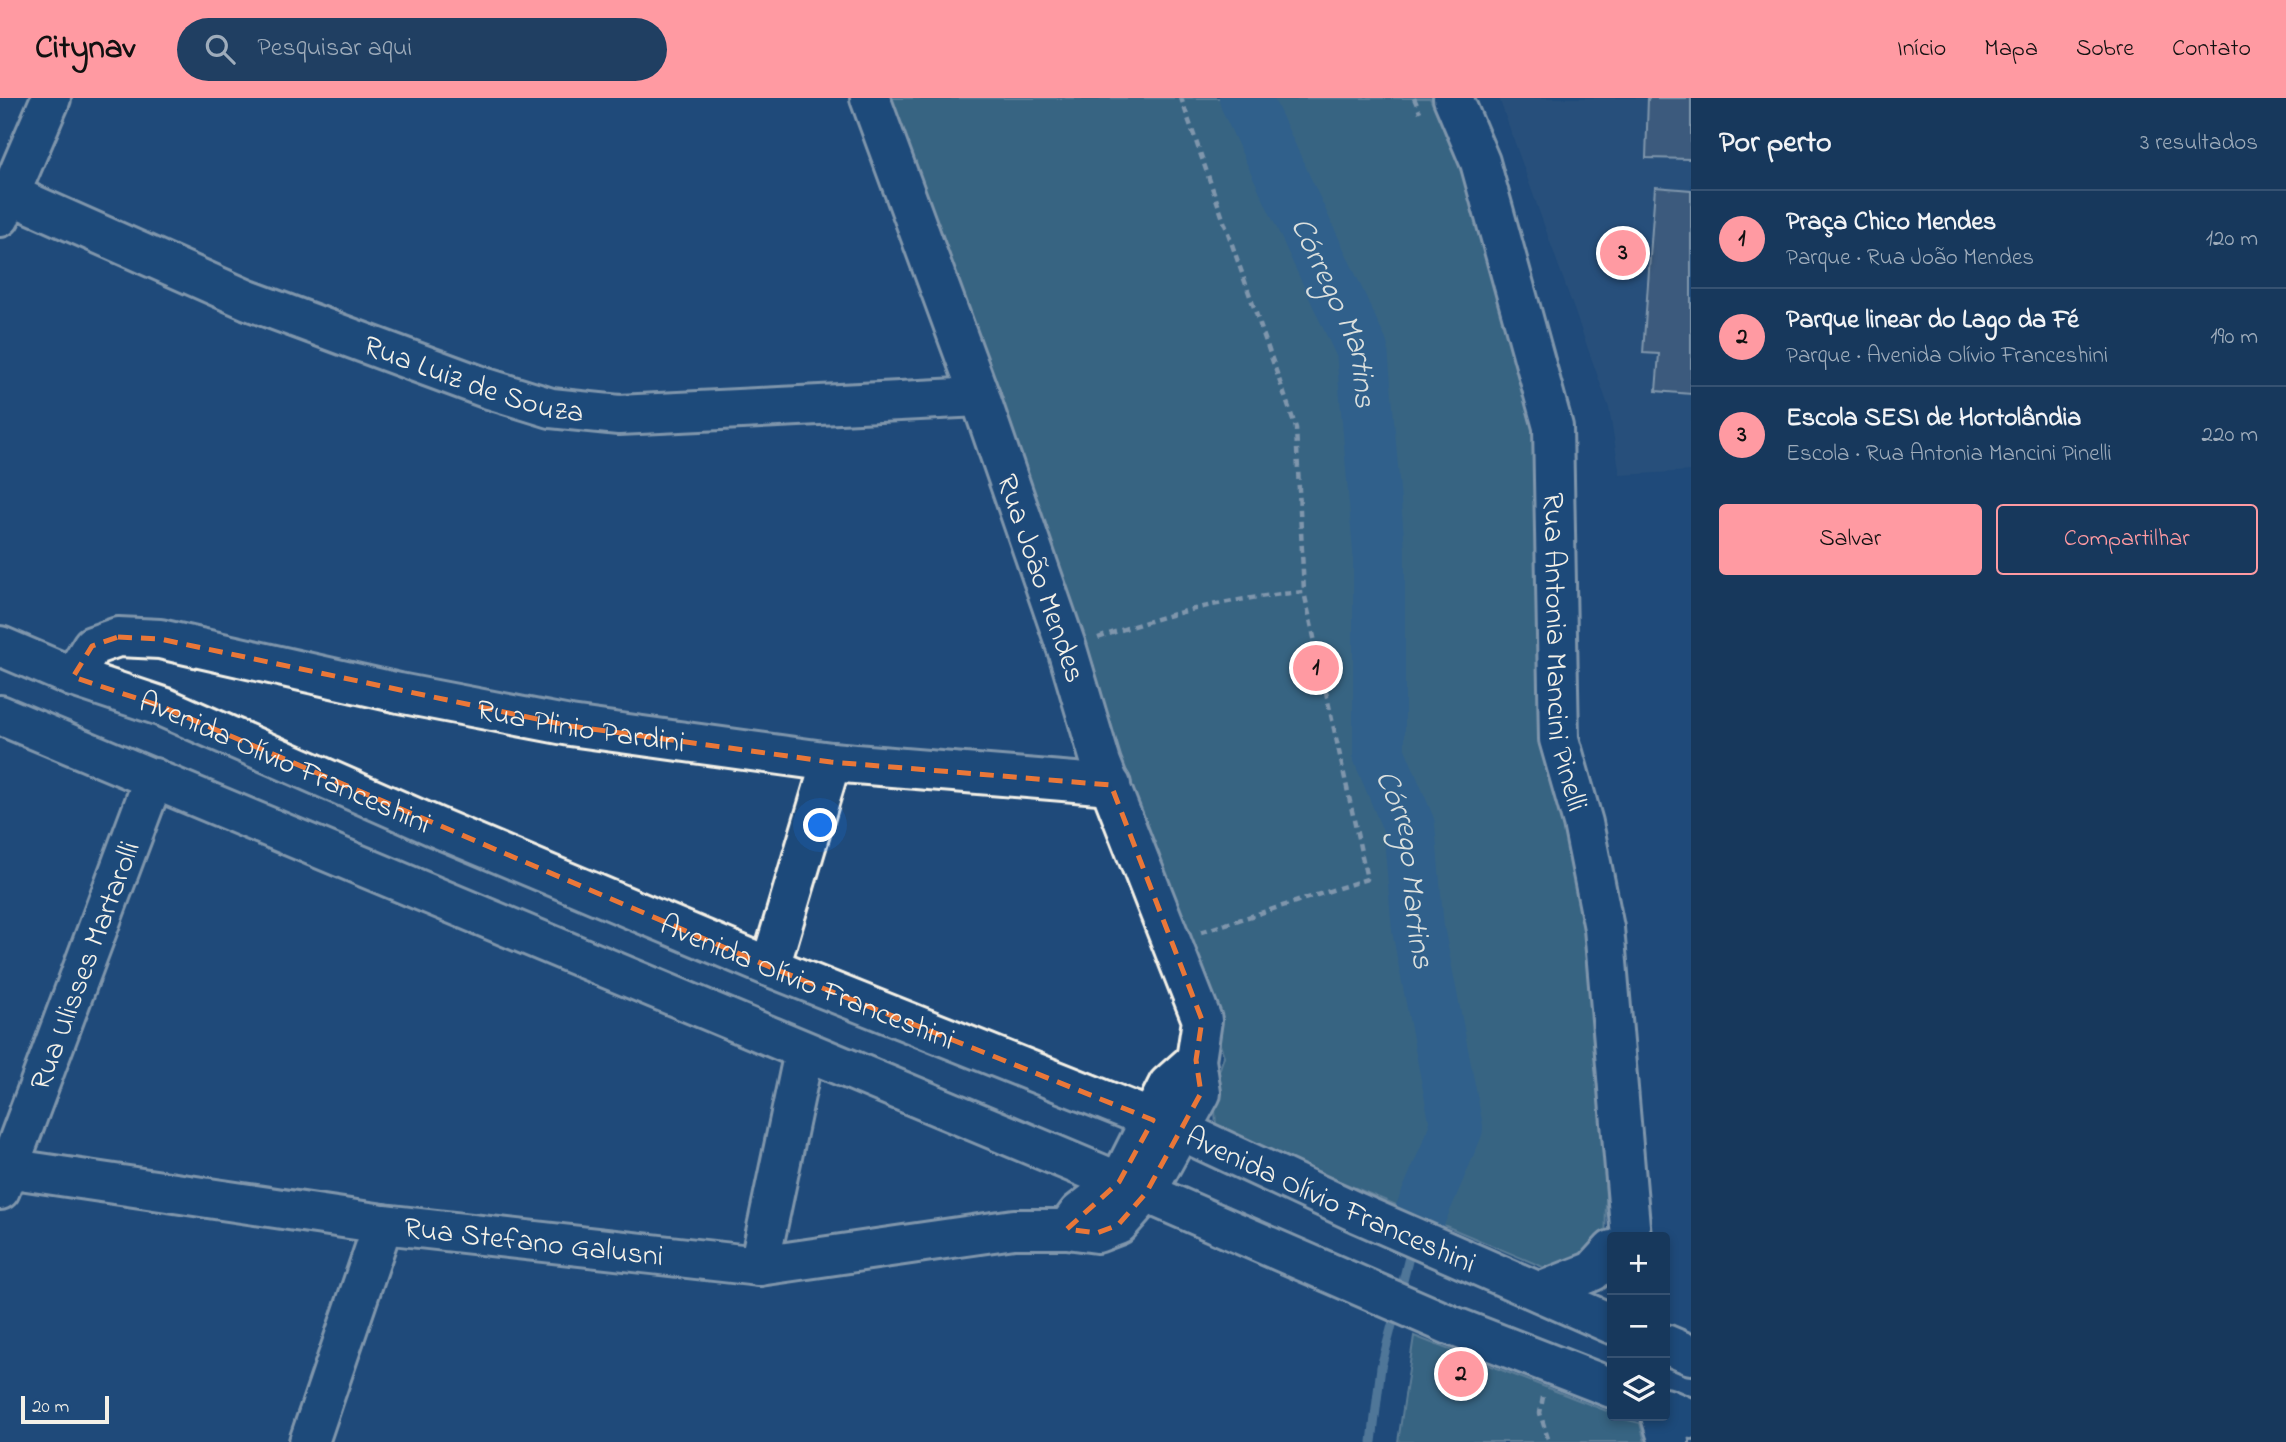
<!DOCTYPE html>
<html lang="pt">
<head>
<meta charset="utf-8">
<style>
	:root { --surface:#17385c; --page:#203f62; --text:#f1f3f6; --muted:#9eacbb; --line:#365272; --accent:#ff9aa2 }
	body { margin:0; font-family:"Indie Flower",sans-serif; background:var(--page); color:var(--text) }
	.controls { position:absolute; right:21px; bottom:21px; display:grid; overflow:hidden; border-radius:7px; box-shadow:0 4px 10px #0003 }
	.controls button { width:63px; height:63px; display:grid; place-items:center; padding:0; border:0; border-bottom:2px solid var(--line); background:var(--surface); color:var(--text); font:35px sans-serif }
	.scale { position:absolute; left:21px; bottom:18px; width:88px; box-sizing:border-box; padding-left:7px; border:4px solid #f4f1e8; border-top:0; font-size:19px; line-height:24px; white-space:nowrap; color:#f4f1e8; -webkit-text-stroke:5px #1f4a7a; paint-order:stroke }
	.you { position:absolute; left:821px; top:728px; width:24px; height:24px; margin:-18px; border:5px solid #fff; border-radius:50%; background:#1a73e8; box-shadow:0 0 0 10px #1a73e833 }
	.badge { display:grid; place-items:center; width:46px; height:46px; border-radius:50%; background:var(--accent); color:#111; font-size:23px; font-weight:700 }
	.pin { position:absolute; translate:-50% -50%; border:4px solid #fff; box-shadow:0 2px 7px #0006 }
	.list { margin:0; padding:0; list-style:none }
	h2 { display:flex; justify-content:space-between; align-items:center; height:91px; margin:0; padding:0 28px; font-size:30px }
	h2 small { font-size:23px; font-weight:400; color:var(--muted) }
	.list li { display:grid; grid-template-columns:46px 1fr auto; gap:21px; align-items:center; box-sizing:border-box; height:98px; padding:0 28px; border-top:2px solid var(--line) }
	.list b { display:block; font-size:26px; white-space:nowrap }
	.list p { margin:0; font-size:23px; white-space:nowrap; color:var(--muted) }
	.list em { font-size:23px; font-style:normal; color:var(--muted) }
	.actions { display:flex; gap:14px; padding:21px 28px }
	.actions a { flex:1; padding:16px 0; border:2px solid var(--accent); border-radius:7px; text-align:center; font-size:24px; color:var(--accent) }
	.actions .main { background:var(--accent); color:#111 }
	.icon { flex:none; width:38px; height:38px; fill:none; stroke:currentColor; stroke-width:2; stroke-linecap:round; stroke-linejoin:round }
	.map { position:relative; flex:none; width:1691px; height:1344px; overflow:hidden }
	header { display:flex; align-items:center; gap:42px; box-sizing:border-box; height:98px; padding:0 35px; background:var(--accent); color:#111 }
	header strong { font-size:33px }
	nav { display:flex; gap:38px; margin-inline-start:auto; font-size:24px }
	.search { width:490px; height:63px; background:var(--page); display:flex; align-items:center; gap:18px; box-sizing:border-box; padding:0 24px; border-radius:38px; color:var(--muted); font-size:26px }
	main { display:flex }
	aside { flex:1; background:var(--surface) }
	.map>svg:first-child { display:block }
</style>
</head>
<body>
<header>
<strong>Citynav</strong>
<div class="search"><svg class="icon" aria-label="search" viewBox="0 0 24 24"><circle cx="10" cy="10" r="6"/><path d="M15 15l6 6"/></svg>Pesquisar aqui</div>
<nav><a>Início</a><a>Mapa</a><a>Sobre</a><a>Contato</a></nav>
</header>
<main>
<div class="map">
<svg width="1691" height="1344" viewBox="0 0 1691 1344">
	<rect width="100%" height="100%" fill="#1f4a7a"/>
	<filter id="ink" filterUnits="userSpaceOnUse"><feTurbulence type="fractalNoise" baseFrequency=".0143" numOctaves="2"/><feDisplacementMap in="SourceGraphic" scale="14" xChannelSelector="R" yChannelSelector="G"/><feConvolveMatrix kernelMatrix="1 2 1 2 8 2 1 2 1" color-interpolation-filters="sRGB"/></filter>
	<g filter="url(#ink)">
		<polygon fill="#32557c" points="1499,0 1691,0 1691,373 1620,377 1609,310"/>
		<g fill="#54838d" stroke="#a4baba" stroke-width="2">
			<polygon points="871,0 1430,0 1464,80 1544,324 1564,703 1595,880 1606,1099 1605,1160 1576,1183 1216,1031 1214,989 1224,958 1059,491"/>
			<polygon points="1414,1238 1612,1315 1612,1318 1640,1325 1645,1344 1398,1344"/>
		</g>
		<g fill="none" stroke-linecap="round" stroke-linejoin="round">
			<g stroke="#8aaabd" stroke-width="9">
				<polyline points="1400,1195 1412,1147"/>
				<polyline points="1372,1344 1381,1269 1396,1212"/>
			</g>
			<path stroke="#447aa0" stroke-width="52" id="s1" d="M 1245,0 L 1362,252 L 1379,452 L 1379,656 L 1409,728 L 1418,831 L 1457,1030 L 1420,1117"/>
		</g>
		<g fill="#606e80" stroke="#f4f1e8" stroke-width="2">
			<polygon points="1648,0 1691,0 1691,61 1646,60"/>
			<polygon points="1655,89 1691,92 1691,296 1656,293 1659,256 1643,255"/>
		</g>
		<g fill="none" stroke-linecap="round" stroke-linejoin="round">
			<g stroke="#f4f1e8" stroke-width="44">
				<g id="minor">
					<path id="s2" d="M 1453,0 L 1480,64 L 1553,329 L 1559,641 L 1583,725 L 1604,830 L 1631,1139"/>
					<path id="s3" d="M 0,92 L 248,202 L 486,290 L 551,310 L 619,317 L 980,299"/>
					<polyline points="0,119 51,0"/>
					<path id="s4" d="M 73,579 L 92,548 L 118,539 L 160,541 L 399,595 L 570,628 L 831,664 L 1111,687"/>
					<polyline points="770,869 831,664"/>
					<path id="s5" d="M 0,1069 L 383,1126 L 759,1168 L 1014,1131 L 1067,1131 L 1097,1135 L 1118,1127 L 1146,1095 L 1201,995 L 1196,962 L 1202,922 L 1101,665 L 1067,551 L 980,299 L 870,0"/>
					<path id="s6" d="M 0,1092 L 154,680"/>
					<polyline points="1067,1131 1079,1115 1119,1084 1168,987 1196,962"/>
					<polyline points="759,1168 804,954"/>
					<polyline points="1540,1194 1593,1173 1612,1152"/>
					<polyline points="1661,1318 1669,1344"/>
					<polyline points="309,1344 383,1126"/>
				</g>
			</g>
			<g stroke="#f4f1e8" stroke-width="44">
				<g id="major">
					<path id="s7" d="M 0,548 L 73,579 L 163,609 L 436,729 L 770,869 L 1182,1033 L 1358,1115 L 1612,1226"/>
					<polyline points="0,617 1146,1095 1450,1227 1612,1290"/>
					<polyline points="1665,1246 1691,1257"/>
					<polyline points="1665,1310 1691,1321"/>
				</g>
			</g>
			<g stroke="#f4f1e8" stroke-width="4.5" stroke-dasharray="7 5" stroke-linecap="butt">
				<polyline points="1414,0 1420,14"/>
				<path d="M 1098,540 C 1168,515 1229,500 1304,494 L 1296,330 L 1181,0"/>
				<polyline points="1201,834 1367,781 1304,494"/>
				<polyline points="1543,1299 1540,1315 1549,1344"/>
			</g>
			<use href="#minor" stroke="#1f4a7a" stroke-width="38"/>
			<use href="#major" stroke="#1f4a7a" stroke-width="38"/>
		</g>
	</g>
	<path d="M0 0H1691V1344H0ZM 118,539 L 160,541 L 570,628 L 831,664 L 1111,687 L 1202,922 L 1196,962 L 1201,995 L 1146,1095 L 1118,1127 L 1097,1135 L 1067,1131 L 1119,1084 L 1153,1022 L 770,869 L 163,609 L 73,579 L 92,548 Z" fill="#1f4a7a" fill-opacity=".55" fill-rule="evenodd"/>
	<path fill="none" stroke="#ea7738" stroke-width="5" stroke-dasharray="14 9" stroke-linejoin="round" d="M 118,539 L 160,541 L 570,628 L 831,664 L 1111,687 L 1202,922 L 1196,962 L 1201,995 L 1146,1095 L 1118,1127 L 1097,1135 L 1067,1131 L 1119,1084 L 1153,1022 L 770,869 L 163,609 L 73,579 L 92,548 Z"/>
	<g text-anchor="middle" stroke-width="5" stroke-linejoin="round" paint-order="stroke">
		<g font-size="30" fill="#f4f1e8" stroke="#1f4a7a">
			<text dy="10" stroke="none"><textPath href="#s3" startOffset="511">Rua Luiz de Souza</textPath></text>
			<text transform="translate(1042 480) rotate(71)" y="10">Rua João Mendes</text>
			<text dy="10" stroke="none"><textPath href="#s2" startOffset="570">Rua Antonia Mancini Pinelli</textPath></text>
			<text dy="10" stroke="none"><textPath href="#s4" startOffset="536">Rua Plinio Pardini</textPath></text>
			<text dy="10" stroke="none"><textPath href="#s7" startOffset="308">Avenida Olívio Franceshini</textPath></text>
			<text dy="10" stroke="none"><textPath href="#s6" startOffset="240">Rua Ulisses Martarolli</textPath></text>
			<text dy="10" stroke="none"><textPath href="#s7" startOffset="875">Avenida Olívio Franceshini</textPath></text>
			<text dy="10" stroke="none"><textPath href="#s7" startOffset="1442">Avenida Olívio Franceshini</textPath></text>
			<text dy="10" stroke="none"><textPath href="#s5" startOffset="539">Rua Stefano Galusni</textPath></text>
		</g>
		<g font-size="32" font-style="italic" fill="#dadfdd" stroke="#1f4a7a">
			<text dy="11" stroke="none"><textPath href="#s1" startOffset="234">Córrego Martins</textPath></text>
			<text dy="11" stroke="none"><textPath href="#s1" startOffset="802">Córrego Martins</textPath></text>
		</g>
	</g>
</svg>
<div class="controls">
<button>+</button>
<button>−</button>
<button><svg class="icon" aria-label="layers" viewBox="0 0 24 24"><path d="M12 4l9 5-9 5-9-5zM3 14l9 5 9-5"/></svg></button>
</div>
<div class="scale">20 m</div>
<div class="you"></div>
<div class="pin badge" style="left:1316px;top:570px">1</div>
<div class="pin badge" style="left:1461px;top:1276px">2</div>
<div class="pin badge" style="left:1623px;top:155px">3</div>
</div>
<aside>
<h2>Por perto<small>3 resultados</small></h2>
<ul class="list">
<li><span class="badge">1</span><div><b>Praça Chico Mendes</b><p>Parque · Rua João Mendes</p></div><em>120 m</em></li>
<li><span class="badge">2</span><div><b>Parque linear do Lago da Fé</b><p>Parque · Avenida Olívio Franceshini</p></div><em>190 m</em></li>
<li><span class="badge">3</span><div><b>Escola SESI de Hortolândia</b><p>Escola · Rua Antonia Mancini Pinelli</p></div><em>220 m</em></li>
</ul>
<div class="actions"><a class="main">Salvar</a><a>Compartilhar</a></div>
</aside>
</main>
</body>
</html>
